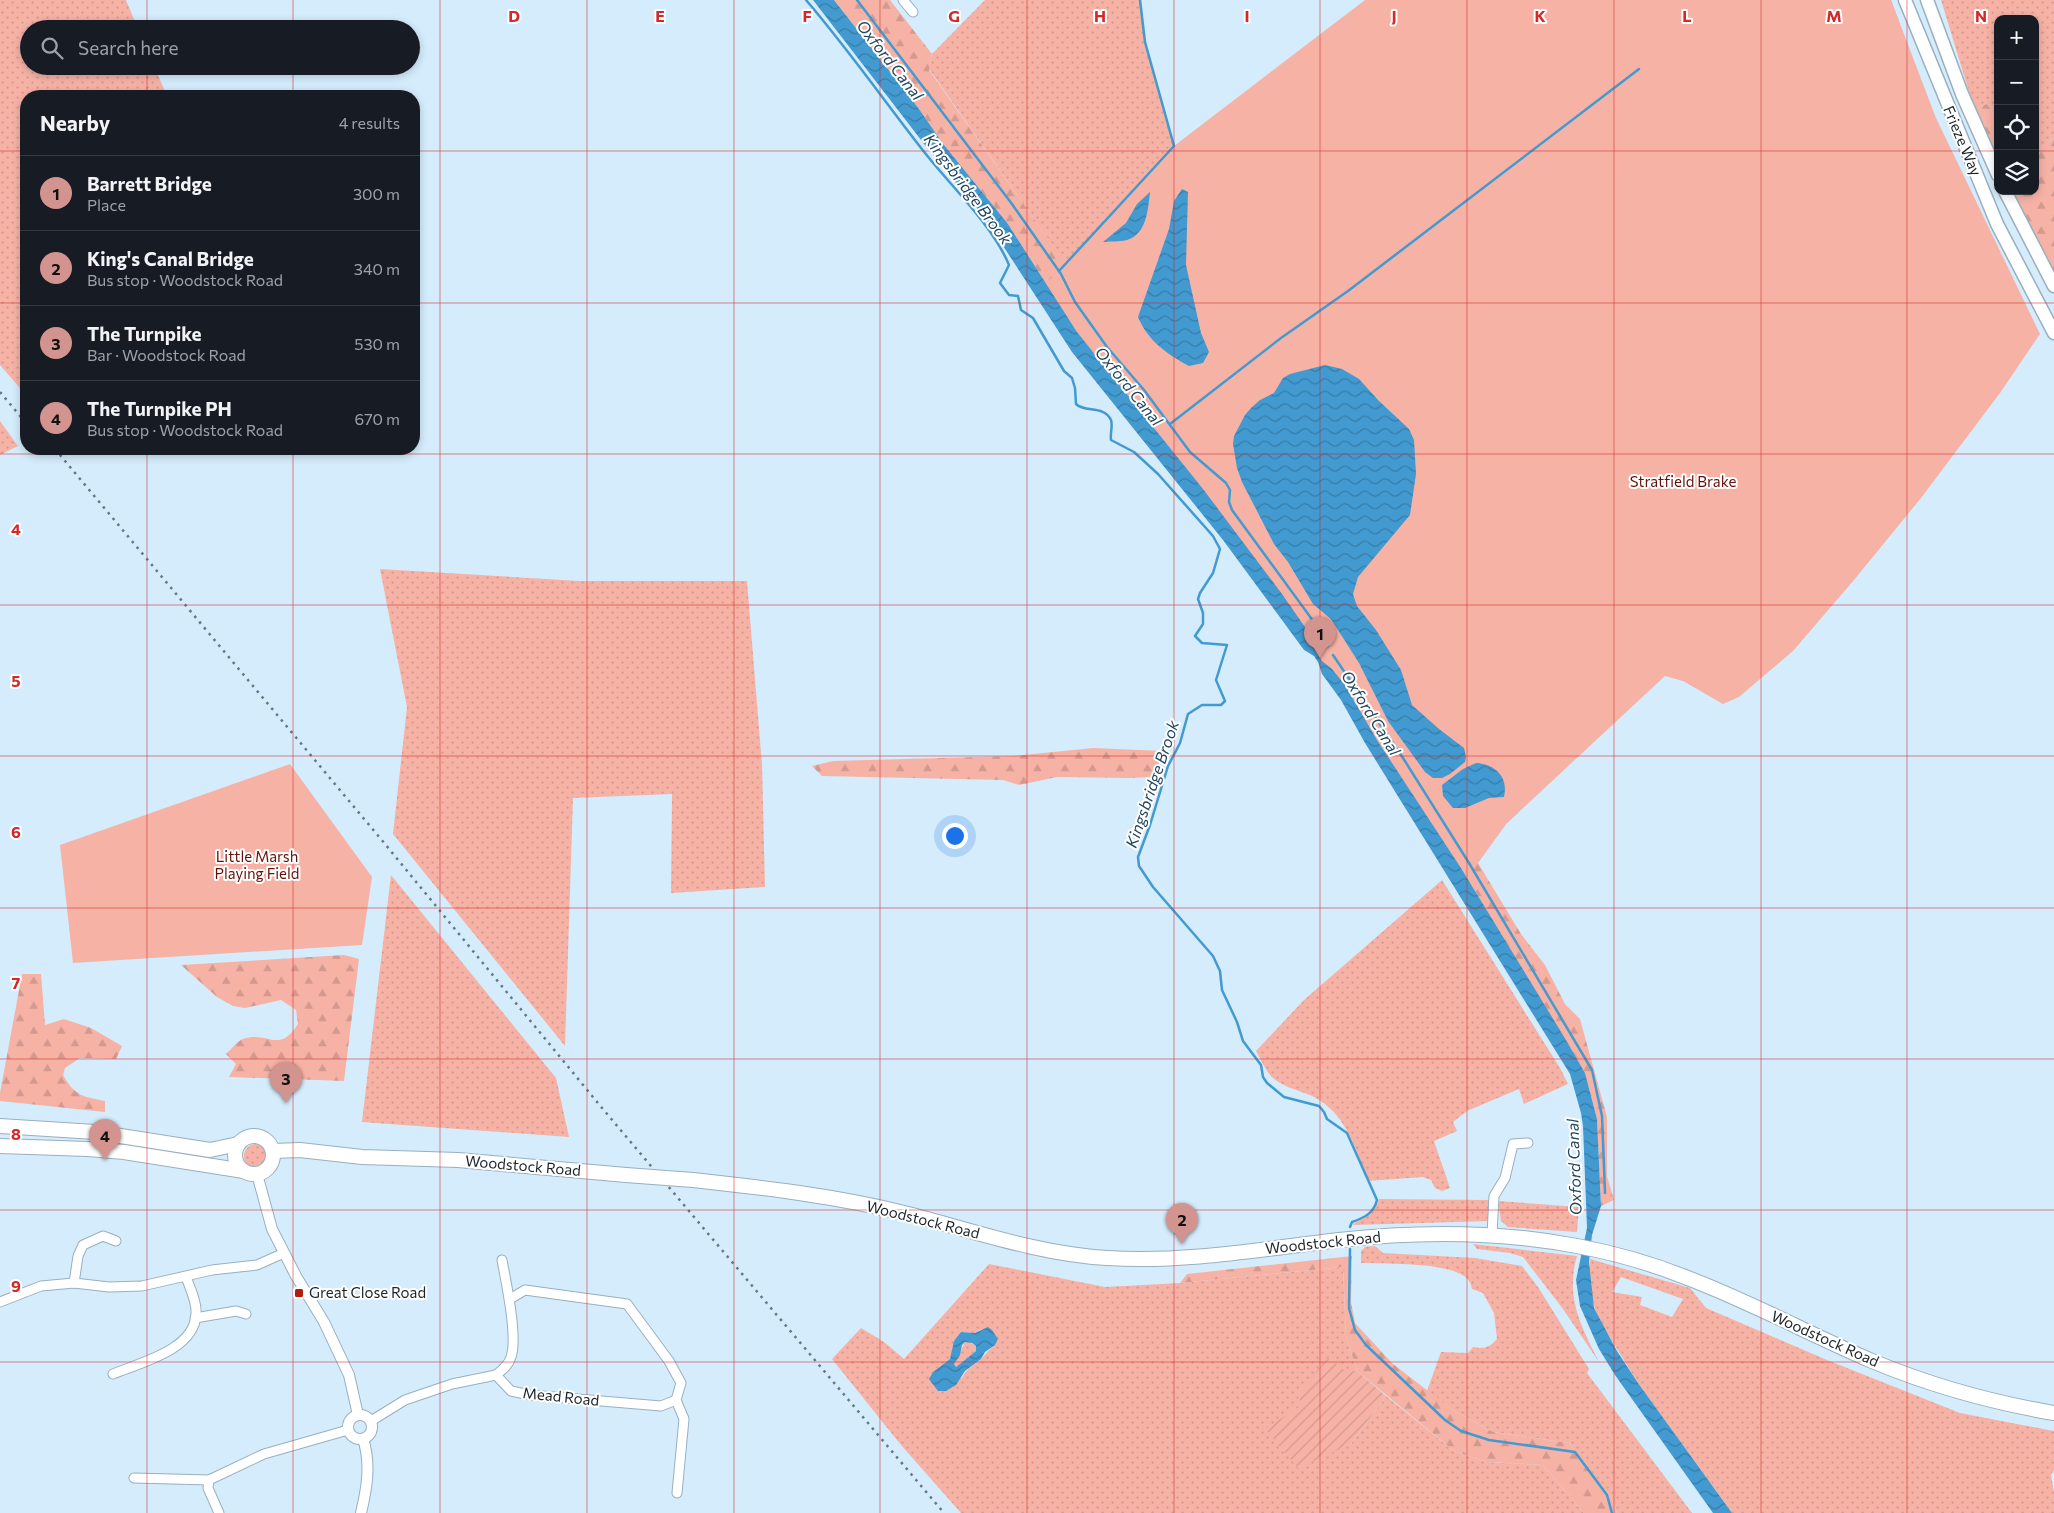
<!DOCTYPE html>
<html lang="en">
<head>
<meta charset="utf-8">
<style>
	:root { --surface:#171b24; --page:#20242c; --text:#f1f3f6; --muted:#9ea1a6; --line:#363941; --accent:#d3948f }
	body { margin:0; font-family:Commissioner,sans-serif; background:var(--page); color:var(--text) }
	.controls { position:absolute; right:15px; top:15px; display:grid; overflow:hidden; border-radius:10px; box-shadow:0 2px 8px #0003 }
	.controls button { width:45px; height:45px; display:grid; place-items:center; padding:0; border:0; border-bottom:1px solid var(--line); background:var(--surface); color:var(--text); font:25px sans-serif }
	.you { position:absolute; left:954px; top:835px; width:18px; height:18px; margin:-12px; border:4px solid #fff; border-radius:50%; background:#1a73e8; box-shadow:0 0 0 8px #1a73e833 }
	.badge { display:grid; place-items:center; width:32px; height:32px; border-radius:50%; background:var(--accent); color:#111; font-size:16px; font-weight:700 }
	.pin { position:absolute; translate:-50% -41px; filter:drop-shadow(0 1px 2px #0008) }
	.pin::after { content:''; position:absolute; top:26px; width:18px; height:15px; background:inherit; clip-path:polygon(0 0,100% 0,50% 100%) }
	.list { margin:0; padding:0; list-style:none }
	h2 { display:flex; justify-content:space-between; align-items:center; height:65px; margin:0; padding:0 20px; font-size:21px }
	h2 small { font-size:16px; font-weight:400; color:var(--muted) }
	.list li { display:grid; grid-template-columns:32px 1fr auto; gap:15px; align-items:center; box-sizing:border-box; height:75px; padding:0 20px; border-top:1px solid var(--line) }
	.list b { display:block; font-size:19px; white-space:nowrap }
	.list p { margin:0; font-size:16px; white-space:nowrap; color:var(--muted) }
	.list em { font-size:16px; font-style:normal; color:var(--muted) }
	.icon { flex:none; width:28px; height:28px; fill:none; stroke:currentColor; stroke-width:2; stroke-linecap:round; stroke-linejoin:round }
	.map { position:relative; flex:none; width:2054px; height:1513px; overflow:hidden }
	.search { position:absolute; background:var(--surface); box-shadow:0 2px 8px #0003; left:20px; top:20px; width:400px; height:55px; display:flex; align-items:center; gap:12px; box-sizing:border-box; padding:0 18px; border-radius:28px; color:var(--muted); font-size:19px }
	.panel { position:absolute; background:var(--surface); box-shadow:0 2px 8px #0003; left:20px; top:90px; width:400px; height:365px; border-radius:20px }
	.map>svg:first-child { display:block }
</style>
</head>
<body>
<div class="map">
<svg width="2054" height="1513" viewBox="0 0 2054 1513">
	<defs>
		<pattern id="grass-dots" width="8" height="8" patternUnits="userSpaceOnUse" patternTransform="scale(1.25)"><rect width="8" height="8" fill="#f7b2a6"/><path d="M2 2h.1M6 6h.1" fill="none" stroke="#d3998f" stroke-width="1.8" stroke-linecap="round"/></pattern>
		<pattern id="forest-firs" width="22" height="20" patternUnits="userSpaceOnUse" patternTransform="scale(1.25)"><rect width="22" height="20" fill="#f7b2a6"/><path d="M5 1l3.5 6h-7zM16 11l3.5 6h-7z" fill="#d3998f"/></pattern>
		<pattern id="garden-furrows" width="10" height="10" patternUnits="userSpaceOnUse" patternTransform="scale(1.25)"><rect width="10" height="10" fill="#f7b2a6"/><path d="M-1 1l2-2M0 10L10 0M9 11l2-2" fill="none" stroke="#d3998f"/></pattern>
		<pattern id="water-waves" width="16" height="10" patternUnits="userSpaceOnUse" patternTransform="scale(1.25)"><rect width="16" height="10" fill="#429ad0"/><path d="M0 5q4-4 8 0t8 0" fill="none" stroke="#367da9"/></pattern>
	</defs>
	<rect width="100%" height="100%" fill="#d4ecfc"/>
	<g fill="url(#grass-dots)" fill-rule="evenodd">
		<polygon points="0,0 126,0 138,29 29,29 29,66 154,66 167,96 26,96 26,395 0,365"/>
		<polygon points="985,0 1140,0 1145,43 1175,146 1891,0 1899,21 1175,420 929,69 932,54"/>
		<polygon points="1941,0 2054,0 2054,138 2035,153 2035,19 1998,19 1998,120 1987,104 1974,108"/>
		<polygon points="0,421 18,446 0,455"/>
		<polygon points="380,569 579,581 747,581 762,765 765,887 671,893 672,794 573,798 565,1046 393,834 407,707"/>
		<polygon points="391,875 556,1078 569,1137 362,1122"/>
		<path d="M 1442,880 L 1560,1068 L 1568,1084 L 1524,1104 L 1519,1089 L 1467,1111 L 1453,1122 L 1457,1131 L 1434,1141 L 1450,1188 L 1442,1191 L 1435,1188 L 1431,1180 L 1423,1177 L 1368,1181 C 1357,1153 1349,1123 1325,1104 C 1310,1091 1288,1091 1273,1078 C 1266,1072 1261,1059 1256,1051 L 1304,1000 Z"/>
		<circle cx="256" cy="1156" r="12"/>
		<path d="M 1379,1199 L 1489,1200 L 1488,1221 L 1354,1225 L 1353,1224 C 1365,1218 1375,1213 1379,1199 Z"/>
		<polygon points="1498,1201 1579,1207 1577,1232 1508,1227 1501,1221"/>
		<path d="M 1473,1244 L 1577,1256 C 1565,1297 1581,1326 1599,1362 L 1563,1309 L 1523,1257 L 1510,1253 L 1477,1249 Z"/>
		<path d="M 1375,1246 L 1383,1253 L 1475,1258 L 1522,1266 L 1538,1287 L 1589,1369 L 1587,1373 L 1692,1513 L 1617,1513 L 1611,1498 L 1569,1443 L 1493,1432 L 1453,1410 L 1427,1391 L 1441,1352 L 1468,1353 L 1473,1347 C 1484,1349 1489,1348 1497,1339 L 1494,1313 L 1483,1293 L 1472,1289 C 1471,1284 1469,1279 1464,1276 C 1443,1262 1387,1264 1361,1263 L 1361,1251 L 1365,1247 Z"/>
		<path d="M 1590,1259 L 1690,1288 L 1706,1308 L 1827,1360 L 1960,1413 L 2054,1431 L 2054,1470 L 2051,1475 L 2054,1492 L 2054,1513 L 1732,1513 L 1638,1383 L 1598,1318 C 1591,1300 1588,1278 1590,1259 ZM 1621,1277 L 1683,1299 L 1672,1317 L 1640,1305 L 1642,1297 L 1612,1292 Z"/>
		<path d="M 989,1264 L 1105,1287 L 1180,1283 L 1343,1267 L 1346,1336 L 1357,1371 L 1346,1371 L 1351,1444 L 1386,1396 L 1454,1451 L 1486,1462 L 1543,1465 L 1584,1513 L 961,1513 L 901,1445 L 832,1359 L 861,1328 L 884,1342 L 904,1359 ZM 982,1329 L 995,1345 C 988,1350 985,1355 980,1360 C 973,1366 966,1369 962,1378 L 933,1372 L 950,1359 L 961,1332 L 975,1333 Z"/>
		<polygon points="965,1342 969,1342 976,1346 976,1351 956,1367 954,1364"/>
	</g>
	<g fill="url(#forest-firs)">
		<polygon points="834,0 890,0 932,54 929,70 1066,264 1518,813 1507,823 1478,863 1521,934 1545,965 1565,1004 1580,1019 1607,1117 1607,1176 1614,1200 1601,1206 1597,1119 1585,1073 1461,868 1377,740 1169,446 1077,332 1008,224 944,145 919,109"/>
		<polygon points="1987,104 1998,120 1998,162 1974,108"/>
		<polygon points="2054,138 2054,275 2012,191 2035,191 2035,153"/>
		<polygon points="1093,748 1163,751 1154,777 1129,778 1057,777 1019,785 1003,780 822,776 812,766 833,761 1013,756"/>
		<path d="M 344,955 L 359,959 L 344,1081 L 229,1077 L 236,1064 L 226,1054 C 231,1050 237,1041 243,1039 C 269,1030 278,1055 298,1024 L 296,1010 L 281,1000 L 245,1008 L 233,1006 L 217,997 L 181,965 Z"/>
		<path d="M 22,974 L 41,974 L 45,1025 L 64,1019 L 91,1028 L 122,1046 L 116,1059 L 80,1058 L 65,1068 L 63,1075 C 76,1097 82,1096 105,1101 L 105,1112 L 0,1101 L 0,1093 Z"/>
		<polygon points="1352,1256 1351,1302 1355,1323 1393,1364 1453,1410 1493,1432 1569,1443 1611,1498 1617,1513 1584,1513 1543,1465 1486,1462 1454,1451 1357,1371 1346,1336 1343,1267 1180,1283 1187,1274"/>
	</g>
	<g fill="#f7b2a6">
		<polygon points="1365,0 1891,0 1936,118 2040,334 2000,393 1921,498 1854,580 1793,651 1739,697 1723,704 1683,681 1665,676 1507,823 1461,868 1377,740 1345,685 1332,669 1322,661 1317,653 1307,630 1282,594 1203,489 1077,332 1046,283 1066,264 1174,146"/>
		<polygon points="290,764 372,877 362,945 73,963 60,845"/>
	</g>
	<polygon fill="url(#garden-furrows)" points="1328,1358 1346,1371 1357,1371 1386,1396 1351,1444 1298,1468 1265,1429 1302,1405 1297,1394"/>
	<g fill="url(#water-waves)" fill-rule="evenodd">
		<polygon points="813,0 834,0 919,109 944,145 1008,224 1077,332 1203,489 1282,594 1307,630 1317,653 1322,661 1332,669 1345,685 1377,740 1461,868 1566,1040 1585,1073 1597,1119 1601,1206 1592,1235 1589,1262 1594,1308 1617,1351 1638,1383 1732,1513 1713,1513 1615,1375 1599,1349 1580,1306 1576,1280 1587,1228 1583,1126 1581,1113 1570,1074 1365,743 1341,700 1322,674 1318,662 1314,656 1304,650 1223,540 1072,352 985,218 928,149"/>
		<path d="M 1182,189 L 1188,192 L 1186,265 L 1201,333 L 1209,352 L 1203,363 L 1189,366 C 1167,354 1148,341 1138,317 L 1169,229 L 1174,201 Z"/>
		<path d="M 1150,192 C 1148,209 1147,234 1127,240 C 1120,242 1110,241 1103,242 L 1126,223 L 1137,204 Z"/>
		<polygon points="1325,365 1342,369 1359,379 1379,401 1409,429 1414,440 1416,474 1410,515 1358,577 1353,594 1357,606 1376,630 1401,670 1412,705 1439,729 1464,748 1466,757 1465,762 1450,774 1442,778 1433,778 1425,772 1388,721 1359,663 1331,619 1313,604 1288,562 1274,544 1242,482 1237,468 1233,444 1234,436 1245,415 1251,408 1260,400 1274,393 1283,378 1290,374"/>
		<path d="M 1476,763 C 1495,764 1509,777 1504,797 L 1489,798 L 1465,808 L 1453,808 L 1443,796 L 1442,785 L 1463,769 Z"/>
		<path d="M 988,1327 L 992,1330 L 998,1339 L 995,1345 L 985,1352 L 981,1359 L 965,1371 L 956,1385 L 946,1391 L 938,1391 L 929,1379 L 933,1372 L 950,1359 L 954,1341 L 961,1332 L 975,1333 ZM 965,1342 L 972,1343 L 976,1346 L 976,1351 L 956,1367 L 954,1364 L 960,1355 L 962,1345 Z"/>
	</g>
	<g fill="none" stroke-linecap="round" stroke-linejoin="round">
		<g stroke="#429ad0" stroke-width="2.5">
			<path d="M 806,0 C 848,49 885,102 925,153 C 951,186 993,226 1009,265 L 1000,283 L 1009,295 L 1018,296 L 1021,310 L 1033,318 L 1064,371 L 1072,378 L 1075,388 L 1076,404 C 1085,413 1104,405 1111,420 C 1113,426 1110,433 1111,440 L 1134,452 L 1158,474 L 1213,536 L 1220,549 L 1213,573 L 1200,593 L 1198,599 L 1203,613 L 1203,624 L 1195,636 L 1202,643 L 1227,645 L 1216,680 L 1225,701 L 1221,705 L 1202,705 L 1188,714 L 1180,743 L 1168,766 L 1150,825 L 1138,857 L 1139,866 L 1153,887 L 1213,956 L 1220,971 L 1222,990 L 1237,1022 L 1243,1041 L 1261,1065 L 1263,1077 L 1267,1083 L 1284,1097 L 1319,1106 L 1324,1112 L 1327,1119 L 1347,1133 L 1377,1200 C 1374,1213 1364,1218 1352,1222 L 1350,1227"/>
			<polyline points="857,0 1012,204 1061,274 1075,302 1107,347 1144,390 1190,452 1226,483 1230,490 1229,502 1232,510 1311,618 1328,646"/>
			<polyline points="1059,271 1174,146 1145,42 1140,0"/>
			<polyline points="1170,424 1281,338 1348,291 1639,69"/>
			<polyline points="1333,655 1403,758 1469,863 1592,1070 1602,1116 1605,1193"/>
			<polyline points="1350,1249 1349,1308 1355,1330 1366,1345 1445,1420 1461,1431 1489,1440 1575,1452 1607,1495 1612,1513"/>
		</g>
		<g stroke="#99afbf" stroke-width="11">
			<g id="minor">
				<polyline points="903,0 913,12"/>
				<polyline points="1492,1235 1494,1196 1505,1178 1513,1144 1528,1143"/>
				<polyline points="74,1283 78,1256 83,1245 103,1236 116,1241"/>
				<polyline points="510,1299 525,1290 627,1304 669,1361 681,1383 676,1400 684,1419 677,1493"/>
				<polyline points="0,1302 41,1286 74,1283 109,1287 142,1286 212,1270 257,1265 284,1253"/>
				<polyline points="195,1318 236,1311 246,1314"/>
				<path d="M 113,1374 C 139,1363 195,1350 196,1314 C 197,1302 190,1288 186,1277"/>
				<polyline points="496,1375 511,1391 530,1395 661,1406 676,1400"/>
				<path d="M 496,1375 C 502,1370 509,1365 511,1357 C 518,1337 506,1282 502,1260"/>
				<polyline points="371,1421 405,1400 452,1384 496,1375"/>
				<polyline points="134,1478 209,1480 264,1454 348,1430"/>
				<polyline points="209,1480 208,1488 219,1513"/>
			</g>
		</g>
		<g stroke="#99afbf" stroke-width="12">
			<g id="tertiary">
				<polyline points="257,1174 272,1229 296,1276 324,1322 349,1375 358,1415"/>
				<circle cx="360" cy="1427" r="12"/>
				<path d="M 361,1513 C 367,1488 371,1463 363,1439"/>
			</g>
		</g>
		<g stroke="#99afbf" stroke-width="15">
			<g id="primary">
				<polyline points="1905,0 1997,224 2054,333"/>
				<polyline points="1927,0 1962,94 1998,175"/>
				<polyline points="2005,191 2054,286"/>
			</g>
		</g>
		<g stroke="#99afbf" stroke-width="16">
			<g id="trunk">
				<polyline points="0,1126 95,1132 210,1150 238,1144"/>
				<circle cx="254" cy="1155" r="19"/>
				<polyline points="0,1146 88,1149 124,1152 244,1171"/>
				<polyline points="273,1151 300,1150 362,1157 458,1160 626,1175"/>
				<path d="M 693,1180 C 765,1188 837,1196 908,1214 C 974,1231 1039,1254 1107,1258 C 1185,1263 1262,1249 1339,1240 C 1418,1231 1498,1231 1577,1246 C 1614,1253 1650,1263 1685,1277 C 1749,1301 1809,1334 1872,1361 C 1932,1386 1989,1402 2054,1413"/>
			</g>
		</g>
		<use href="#minor" stroke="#fff" stroke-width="9"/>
		<use href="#tertiary" stroke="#fff" stroke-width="10"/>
		<use href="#primary" stroke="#fff" stroke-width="12"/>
		<use href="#trunk" stroke="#fff" stroke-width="14"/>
		<g stroke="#687680" stroke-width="2.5" stroke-dasharray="2.5 5" stroke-linecap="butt">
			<polyline points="0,392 26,423"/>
			<polyline points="55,449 385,844 602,1108 944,1513"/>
		</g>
		<g stroke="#99afbf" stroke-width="16" stroke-linecap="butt">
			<polyline id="trunk-bridge" points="626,1175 693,1180"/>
		</g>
		<use href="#trunk-bridge" stroke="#fff" stroke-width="14"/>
	</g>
	<path fill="none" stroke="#d62828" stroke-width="1" stroke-opacity="0.55" d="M 147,0 L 147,29M 293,0 L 293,29M 440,0 L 440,1513M 587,0 L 587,1513M 734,0 L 734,1513M 880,0 L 880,1513M 1027,0 L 1027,1513M 1174,0 L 1174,1513M 1320,0 L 1320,1513M 1467,0 L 1467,1513M 1614,0 L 1614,1513M 1761,0 L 1761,1513M 1907,0 L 1907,1513M 147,66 L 147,96M 293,66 L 293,96M 0,151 L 26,151M 414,151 L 1998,151M 2035,151 L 2054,151M 0,303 L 26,303M 414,303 L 2054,303M 147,449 L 147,1513M 293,449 L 293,1513M 0,454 L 2054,454M 0,605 L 2054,605M 0,756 L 2054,756M 0,908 L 2054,908M 0,1059 L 2054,1059M 0,1210 L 2054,1210M 0,1362 L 2054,1362"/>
	<rect fill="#ae1f11" stroke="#fff" stroke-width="2" x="294" y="1288" width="10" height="10" rx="2.5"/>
	<g text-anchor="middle" stroke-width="4" stroke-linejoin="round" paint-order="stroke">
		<g font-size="15" fill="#1c242a" stroke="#fff">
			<text transform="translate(1962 141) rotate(67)" y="5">Frieze Way</text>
			<text transform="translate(523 1166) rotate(5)" y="5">Woodstock Road</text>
			<text transform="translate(923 1220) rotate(14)" y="5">Woodstock Road</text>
			<text transform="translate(1323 1243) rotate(-6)" y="5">Woodstock Road</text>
			<text transform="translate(1825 1339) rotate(24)" y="5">Woodstock Road</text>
			<text transform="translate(561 1397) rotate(6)" y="5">Mead Road</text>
		</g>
		<g font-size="15" fill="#641209" stroke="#fff">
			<text x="1683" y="487">Stratfield Brake</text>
			<text x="257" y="862">Little Marsh<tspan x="257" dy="17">Playing Field</tspan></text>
		</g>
		<g font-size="15" fill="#1c242a" stroke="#fff" text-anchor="start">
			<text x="309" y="1298">Great Close Road</text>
		</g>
		<g font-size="16" font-style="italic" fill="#22465e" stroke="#fff">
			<text transform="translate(890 60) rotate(52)" y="6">Oxford Canal</text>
			<text transform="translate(968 189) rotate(53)" y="6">Kingsbridge Brook</text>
			<text transform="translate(1129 386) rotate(51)" y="6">Oxford Canal</text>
			<text transform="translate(1371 713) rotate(58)" y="6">Oxford Canal</text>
			<text transform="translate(1152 784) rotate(-71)" y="6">Kingsbridge Brook</text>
			<text transform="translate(1574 1167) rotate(-92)" y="6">Oxford Canal</text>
		</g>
	</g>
	<g font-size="16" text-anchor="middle" font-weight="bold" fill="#d62828" stroke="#fff" stroke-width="4" stroke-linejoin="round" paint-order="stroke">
		<text x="514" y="22">D</text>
		<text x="660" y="22">E</text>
		<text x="807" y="22">F</text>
		<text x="954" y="22">G</text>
		<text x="1100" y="22">H</text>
		<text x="1247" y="22">I</text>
		<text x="1394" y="22">J</text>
		<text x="1540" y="22">K</text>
		<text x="1687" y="22">L</text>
		<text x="1834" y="22">M</text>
		<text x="1981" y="22">N</text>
		<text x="16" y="535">4</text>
		<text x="16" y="687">5</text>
		<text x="16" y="838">6</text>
		<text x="16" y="989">7</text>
		<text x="16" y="1140">8</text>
		<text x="16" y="1292">9</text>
	</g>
</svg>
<div class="controls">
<button>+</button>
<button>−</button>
<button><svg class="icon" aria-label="locate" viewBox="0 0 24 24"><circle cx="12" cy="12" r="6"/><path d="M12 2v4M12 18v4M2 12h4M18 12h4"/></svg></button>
<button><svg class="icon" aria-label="layers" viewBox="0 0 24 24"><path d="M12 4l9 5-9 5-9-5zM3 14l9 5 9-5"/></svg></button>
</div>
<div class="you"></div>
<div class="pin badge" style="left:1320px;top:658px">1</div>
<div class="pin badge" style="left:1182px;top:1244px">2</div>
<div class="pin badge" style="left:286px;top:1103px">3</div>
<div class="pin badge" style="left:105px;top:1160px">4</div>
<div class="search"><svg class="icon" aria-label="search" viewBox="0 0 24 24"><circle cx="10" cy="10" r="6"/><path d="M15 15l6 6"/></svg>Search here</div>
<section class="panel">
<h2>Nearby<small>4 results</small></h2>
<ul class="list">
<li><span class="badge">1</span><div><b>Barrett Bridge</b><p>Place</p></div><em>300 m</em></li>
<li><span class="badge">2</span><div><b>King's Canal Bridge</b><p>Bus stop · Woodstock Road</p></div><em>340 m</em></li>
<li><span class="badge">3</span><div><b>The Turnpike</b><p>Bar · Woodstock Road</p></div><em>530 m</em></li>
<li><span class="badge">4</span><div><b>The Turnpike PH</b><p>Bus stop · Woodstock Road</p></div><em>670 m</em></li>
</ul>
</section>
</div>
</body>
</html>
